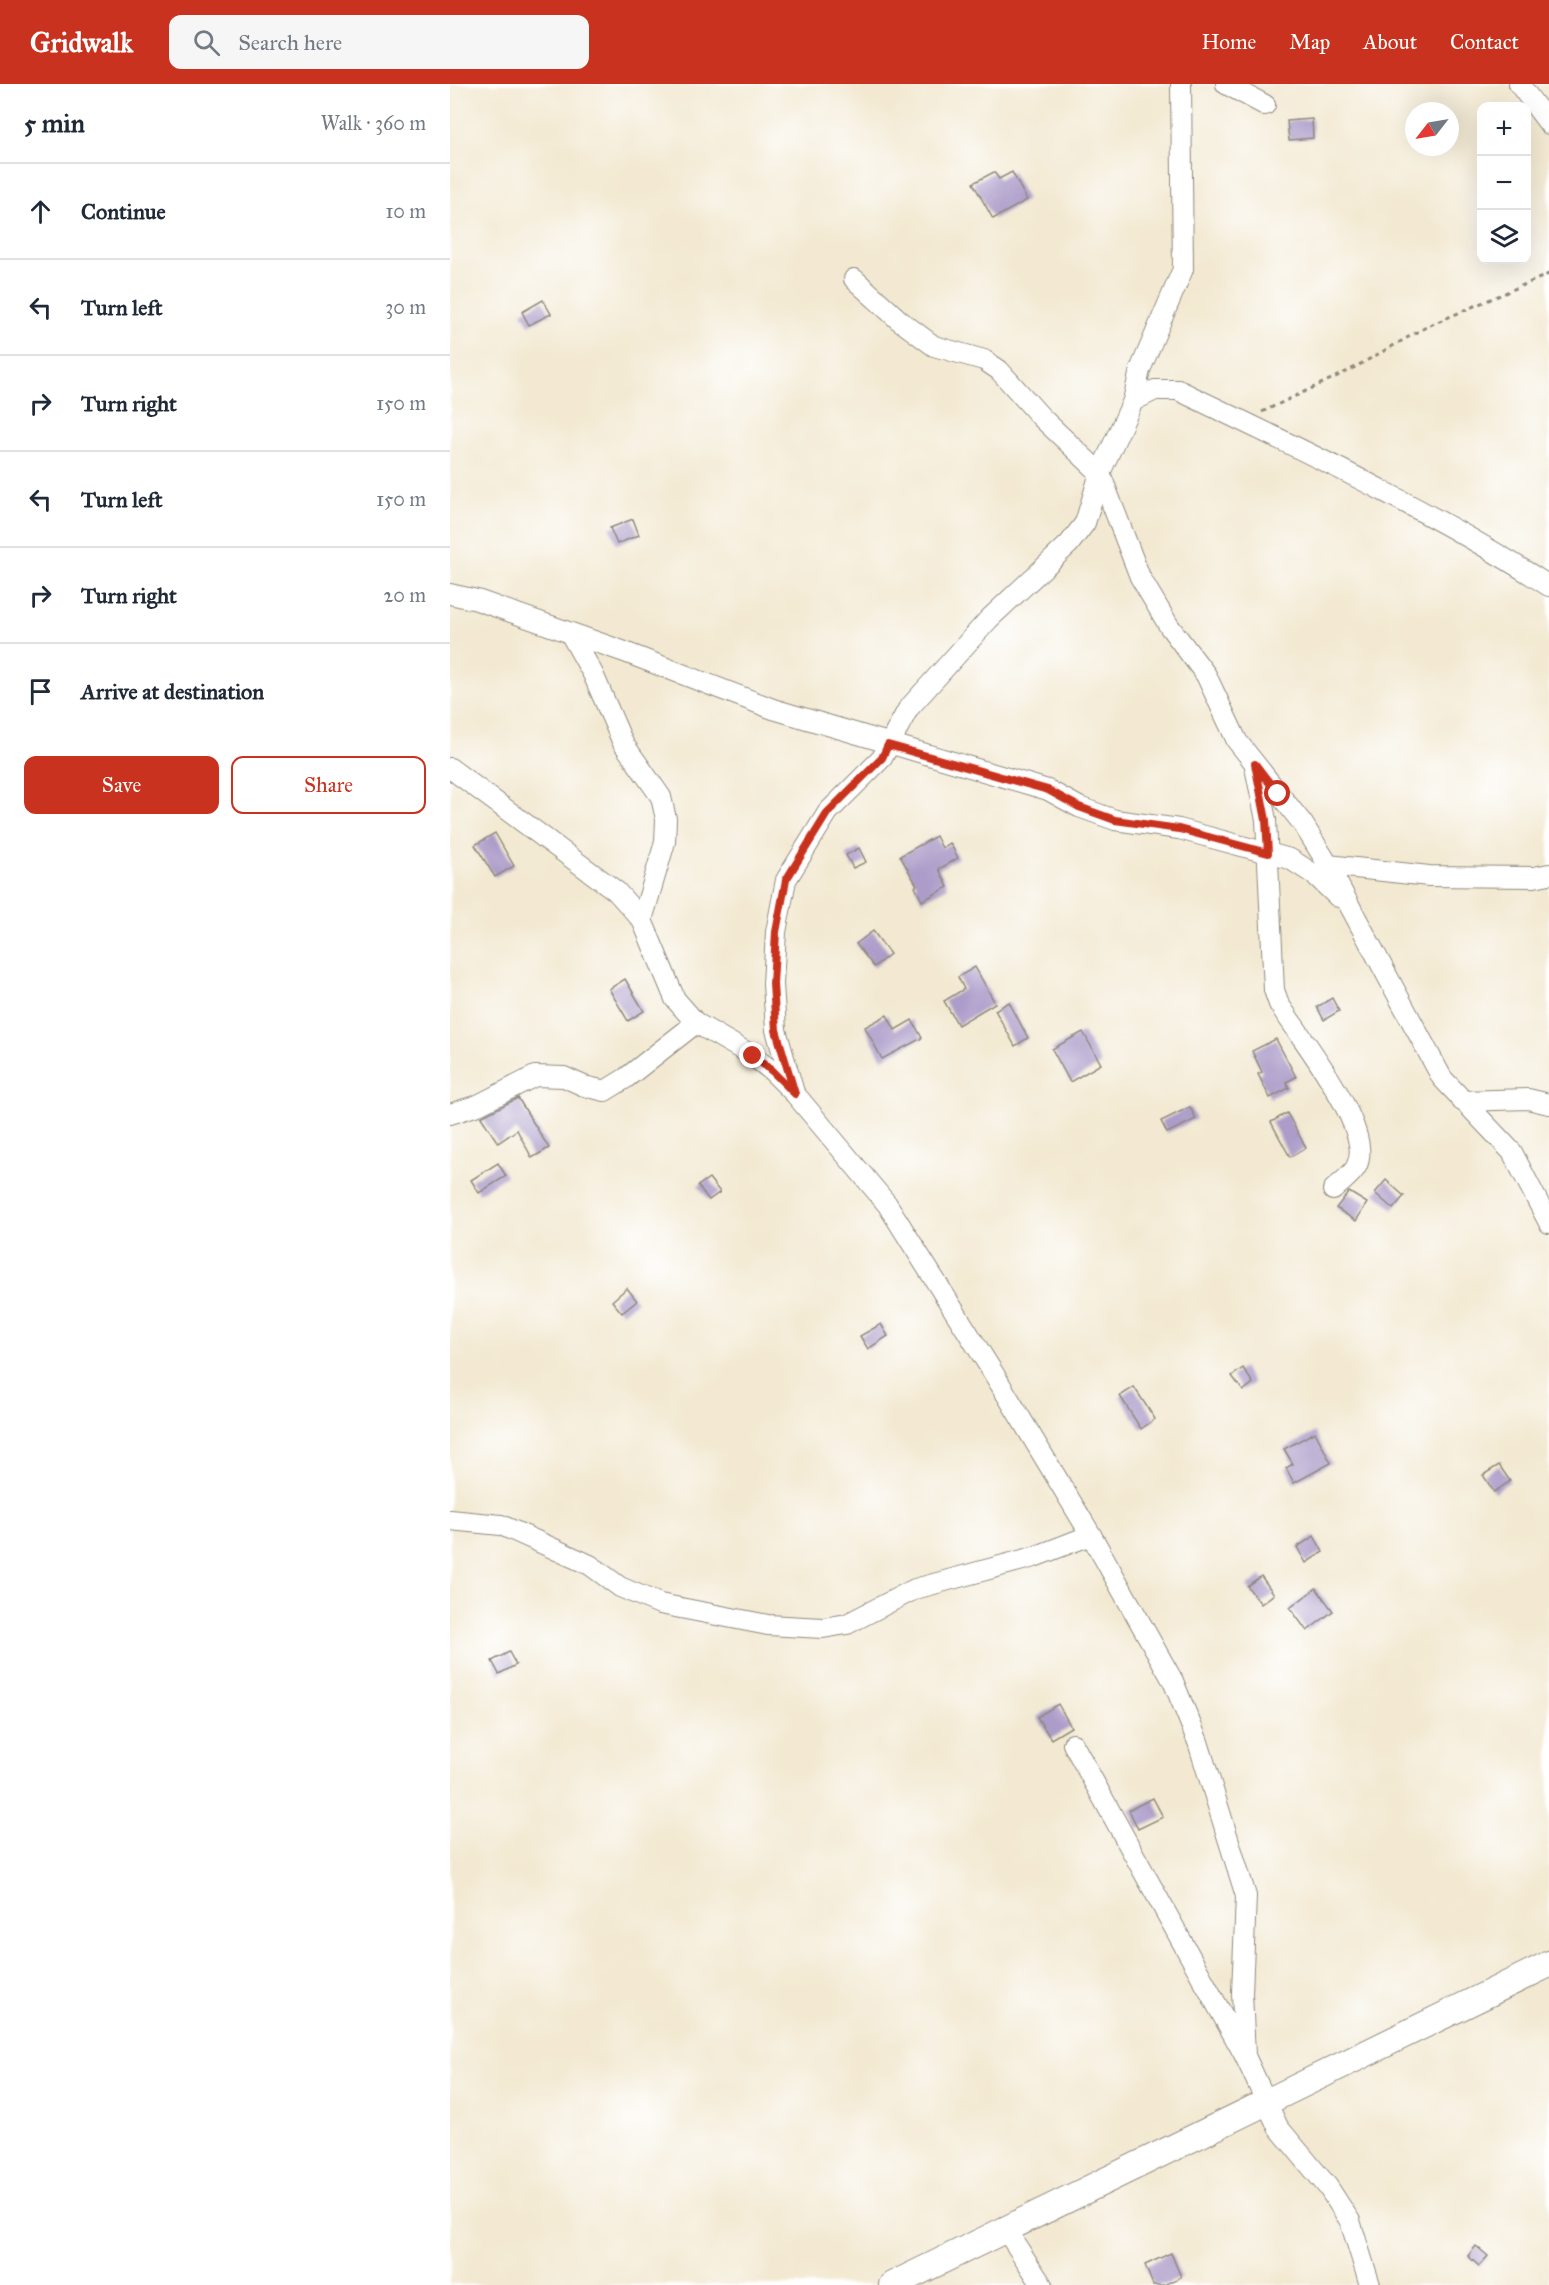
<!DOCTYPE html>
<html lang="en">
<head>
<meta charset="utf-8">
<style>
	:root { --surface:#fff; --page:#f6f6f7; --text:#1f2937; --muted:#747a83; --line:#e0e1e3; --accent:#c8321e }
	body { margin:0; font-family:"IM FELL Great Primer",serif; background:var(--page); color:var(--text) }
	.controls { position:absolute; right:18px; top:18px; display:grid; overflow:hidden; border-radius:12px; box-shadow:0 6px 24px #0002 }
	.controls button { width:54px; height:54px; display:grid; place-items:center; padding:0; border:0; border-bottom:2px solid var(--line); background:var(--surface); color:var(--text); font:30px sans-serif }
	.compass { position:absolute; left:955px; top:18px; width:54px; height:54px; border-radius:50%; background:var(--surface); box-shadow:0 6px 24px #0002; rotate:239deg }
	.stop { position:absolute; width:18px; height:18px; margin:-14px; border:4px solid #c8321e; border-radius:50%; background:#fff }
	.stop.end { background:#c8321e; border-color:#fff; box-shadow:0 2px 6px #0008 }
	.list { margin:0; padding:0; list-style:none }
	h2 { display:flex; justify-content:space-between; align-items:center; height:78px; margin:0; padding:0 24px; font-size:26px }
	h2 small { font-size:20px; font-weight:400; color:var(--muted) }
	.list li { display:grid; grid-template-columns:39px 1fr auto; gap:18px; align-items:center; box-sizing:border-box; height:96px; padding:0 24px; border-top:2px solid var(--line) }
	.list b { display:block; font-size:22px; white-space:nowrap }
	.list em { font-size:20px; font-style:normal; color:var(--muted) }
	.actions { display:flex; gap:12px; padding:18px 24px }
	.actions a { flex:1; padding:14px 0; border:2px solid var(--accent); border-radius:12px; text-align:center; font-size:21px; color:var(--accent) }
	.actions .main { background:var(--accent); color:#fff }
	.icon { flex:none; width:33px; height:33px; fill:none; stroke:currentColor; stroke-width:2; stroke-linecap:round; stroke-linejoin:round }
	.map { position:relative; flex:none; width:1099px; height:2201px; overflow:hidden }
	header { display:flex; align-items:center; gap:36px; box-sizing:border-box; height:84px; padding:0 30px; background:var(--accent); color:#fff }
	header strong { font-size:28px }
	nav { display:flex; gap:33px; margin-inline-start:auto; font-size:21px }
	.search { width:420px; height:54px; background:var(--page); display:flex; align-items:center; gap:15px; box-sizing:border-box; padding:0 21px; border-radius:12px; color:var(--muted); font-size:22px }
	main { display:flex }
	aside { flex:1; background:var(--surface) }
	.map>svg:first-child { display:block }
</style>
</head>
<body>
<header>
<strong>Gridwalk</strong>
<div class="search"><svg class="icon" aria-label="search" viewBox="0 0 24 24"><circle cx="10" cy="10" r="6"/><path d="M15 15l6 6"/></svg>Search here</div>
<nav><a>Home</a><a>Map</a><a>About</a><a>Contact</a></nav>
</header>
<main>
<aside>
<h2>5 min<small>Walk · 360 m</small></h2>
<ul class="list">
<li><svg class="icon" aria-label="ahead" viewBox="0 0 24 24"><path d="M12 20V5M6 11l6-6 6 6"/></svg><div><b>Continue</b></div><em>10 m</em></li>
<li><svg class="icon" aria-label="left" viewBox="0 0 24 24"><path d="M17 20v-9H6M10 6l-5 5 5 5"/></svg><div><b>Turn left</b></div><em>30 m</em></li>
<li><svg class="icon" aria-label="right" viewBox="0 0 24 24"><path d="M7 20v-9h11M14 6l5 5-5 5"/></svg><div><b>Turn right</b></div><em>150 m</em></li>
<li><svg class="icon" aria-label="left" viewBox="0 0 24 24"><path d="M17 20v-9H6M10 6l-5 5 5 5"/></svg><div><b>Turn left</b></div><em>150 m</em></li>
<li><svg class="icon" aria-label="right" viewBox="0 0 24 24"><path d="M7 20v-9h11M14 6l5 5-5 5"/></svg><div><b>Turn right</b></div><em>20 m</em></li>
<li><svg class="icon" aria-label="arrive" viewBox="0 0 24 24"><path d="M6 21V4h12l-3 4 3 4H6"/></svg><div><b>Arrive at destination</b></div></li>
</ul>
<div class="actions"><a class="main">Save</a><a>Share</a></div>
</aside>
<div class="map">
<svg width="1099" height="2201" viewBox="0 0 1099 2201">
	<rect width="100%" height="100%" fill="#fff"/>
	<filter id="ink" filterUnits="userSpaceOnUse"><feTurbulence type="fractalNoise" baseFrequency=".0167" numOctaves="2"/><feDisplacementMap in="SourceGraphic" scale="12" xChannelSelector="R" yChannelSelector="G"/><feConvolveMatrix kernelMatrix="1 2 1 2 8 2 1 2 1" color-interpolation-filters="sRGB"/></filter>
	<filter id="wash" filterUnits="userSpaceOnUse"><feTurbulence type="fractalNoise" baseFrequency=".008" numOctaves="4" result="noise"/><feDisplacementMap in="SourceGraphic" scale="24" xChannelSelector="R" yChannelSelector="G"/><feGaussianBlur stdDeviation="1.35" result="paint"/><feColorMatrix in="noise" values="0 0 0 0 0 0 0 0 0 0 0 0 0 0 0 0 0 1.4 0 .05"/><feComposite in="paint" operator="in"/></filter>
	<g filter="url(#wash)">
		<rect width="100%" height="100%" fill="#f3e9d2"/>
		<g id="blocks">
			<g fill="#ac9cc9">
				<polygon points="862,35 863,54 839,56 837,37"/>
				<polygon points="544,88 549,95 562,88 577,116 543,135 523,99"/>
				<polygon points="93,216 101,230 79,241 72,228"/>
				<polygon points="183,435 189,451 167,460 160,444"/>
				<polygon points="45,749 64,782 45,793 25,761"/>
				<polygon points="486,752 492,764 500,759 508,774 489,785 498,803 472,817 465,803 467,801 450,772"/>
				<polygon points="409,764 416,778 403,784 396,771"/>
				<polygon points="423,847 440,870 424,883 406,860"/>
				<polygon points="525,883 545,919 508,941 494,917 514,905 508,893"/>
				<polygon points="175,895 194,927 178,937 159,905"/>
				<polygon points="882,914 889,927 874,936 867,923"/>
				<polygon points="559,918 578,954 565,962 545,926"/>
				<polygon points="437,931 445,946 462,936 472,954 432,975 415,943"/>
				<polygon points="633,948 651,980 620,998 602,965"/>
				<polygon points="826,955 846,993 836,998 839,1004 820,1014 808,990 812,988 802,967"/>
				<polygon points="68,1014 99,1064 82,1074 67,1046 48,1059 31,1033"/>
				<polygon points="740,1023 746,1035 717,1049 711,1037"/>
				<polygon points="837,1029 856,1064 840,1073 821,1038"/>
				<polygon points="48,1079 56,1092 29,1109 21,1096"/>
				<polygon points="259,1094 270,1108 259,1116 248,1102"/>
				<polygon points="936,1096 954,1112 943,1125 925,1109"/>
				<polygon points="899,1108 917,1119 906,1137 886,1124"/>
				<polygon points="177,1204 187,1217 172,1229 162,1217"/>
				<polygon points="431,1240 438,1252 418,1265 410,1252"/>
				<polygon points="793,1284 803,1299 793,1307 782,1292"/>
				<polygon points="684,1303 705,1335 691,1345 670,1312"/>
				<polygon points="865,1348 881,1379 844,1399 836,1384 843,1380 834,1365"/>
				<polygon points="1049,1381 1060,1397 1044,1408 1033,1391"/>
				<polygon points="864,1452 873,1468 856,1479 847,1463"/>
				<polygon points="811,1492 824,1510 811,1520 797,1502"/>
				<polygon points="866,1504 883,1527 857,1547 840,1524"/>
				<polygon points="59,1568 66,1581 49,1590 42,1577"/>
				<polygon points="608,1620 621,1643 601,1655 587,1633"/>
				<polygon points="703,1714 713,1733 688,1745 679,1726"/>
				<polygon points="1026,2162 1038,2172 1029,2182 1018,2172"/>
				<polygon points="721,2169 731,2193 715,2201 703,2201 695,2181"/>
			</g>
		</g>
	</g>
	<g filter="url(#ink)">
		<use href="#blocks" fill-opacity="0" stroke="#8f8a7e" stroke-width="1.5"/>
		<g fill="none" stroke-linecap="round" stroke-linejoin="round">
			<g stroke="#8f8a7e" stroke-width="22">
				<g id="minor">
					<polyline points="776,0 815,21"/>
					<polyline points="1069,0 1099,40"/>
					<polyline points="404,195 449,236 484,262 534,276 549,286 592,334 650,389 690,493 719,542 756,591 787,657 853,740 874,774 992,994 1062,1068 1099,1139"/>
					<path d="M 683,317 L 705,306 L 728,306 C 854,367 981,426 1099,502"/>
					<polyline points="0,510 27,516 172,567 323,625 598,706 629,723 665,736 729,745 840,775 865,791 888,813"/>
					<polyline points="120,549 143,590 173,659 211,713 216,735 215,758 192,836"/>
					<path d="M 805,683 L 816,736 L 824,906 L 829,920 C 849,952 927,1048 906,1083 C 901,1092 890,1099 883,1106"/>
					<polyline points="0,684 166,807 192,836 225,915 246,939 303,972 322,987 345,1010 437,1120 544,1290 641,1451 723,1597 748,1658 796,1812 792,1909 795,1972"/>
					<polyline points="878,781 979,792 1084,793 1099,790"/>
					<polyline points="343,1005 326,946 323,900 326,848 336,796 378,728 432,674 458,625 539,535 619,460 635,439 650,389 683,317 690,286 733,185 731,0"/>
					<polyline points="1012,1017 1078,1015 1099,1020"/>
					<polyline points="0,1030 28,1021 85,992 114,993 134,1002 155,1007 176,994 246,939"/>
					<polyline points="0,1436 51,1441 140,1481 170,1503 210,1520 318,1541 373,1544 397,1540 465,1505 584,1473 641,1451"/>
					<polyline points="623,1660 795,1972 828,2043 878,2103 900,2137 920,2201"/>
					<polyline points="556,2146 592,2201"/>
				</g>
			</g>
			<g stroke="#8f8a7e" stroke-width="28">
				<polyline id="tertiary" points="442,2201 1099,1880"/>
			</g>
			<polyline stroke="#8f8a7e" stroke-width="3" stroke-dasharray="4.5 4.5" stroke-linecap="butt" points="812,328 900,286 978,242 1099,190"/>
			<use href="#minor" stroke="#fff" stroke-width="20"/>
			<use href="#tertiary" stroke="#fff" stroke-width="26"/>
		</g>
	</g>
	<g fill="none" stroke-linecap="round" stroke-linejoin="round" filter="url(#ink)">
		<polyline stroke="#c8321e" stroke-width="8" points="303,972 322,987 345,1010 326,946 323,900 326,848 336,796 378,728 432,674 438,661 598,706 629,723 665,736 729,745 818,769 816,736 805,680 828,710"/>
	</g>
</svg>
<div class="controls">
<button>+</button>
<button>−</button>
<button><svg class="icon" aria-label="layers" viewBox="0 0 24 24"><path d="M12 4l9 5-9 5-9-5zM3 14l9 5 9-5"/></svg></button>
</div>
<svg class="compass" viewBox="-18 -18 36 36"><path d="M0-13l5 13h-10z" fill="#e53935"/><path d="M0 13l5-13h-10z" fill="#747a83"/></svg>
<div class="stop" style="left:828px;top:710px"></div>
<div class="stop end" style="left:303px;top:972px"></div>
</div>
</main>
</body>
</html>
